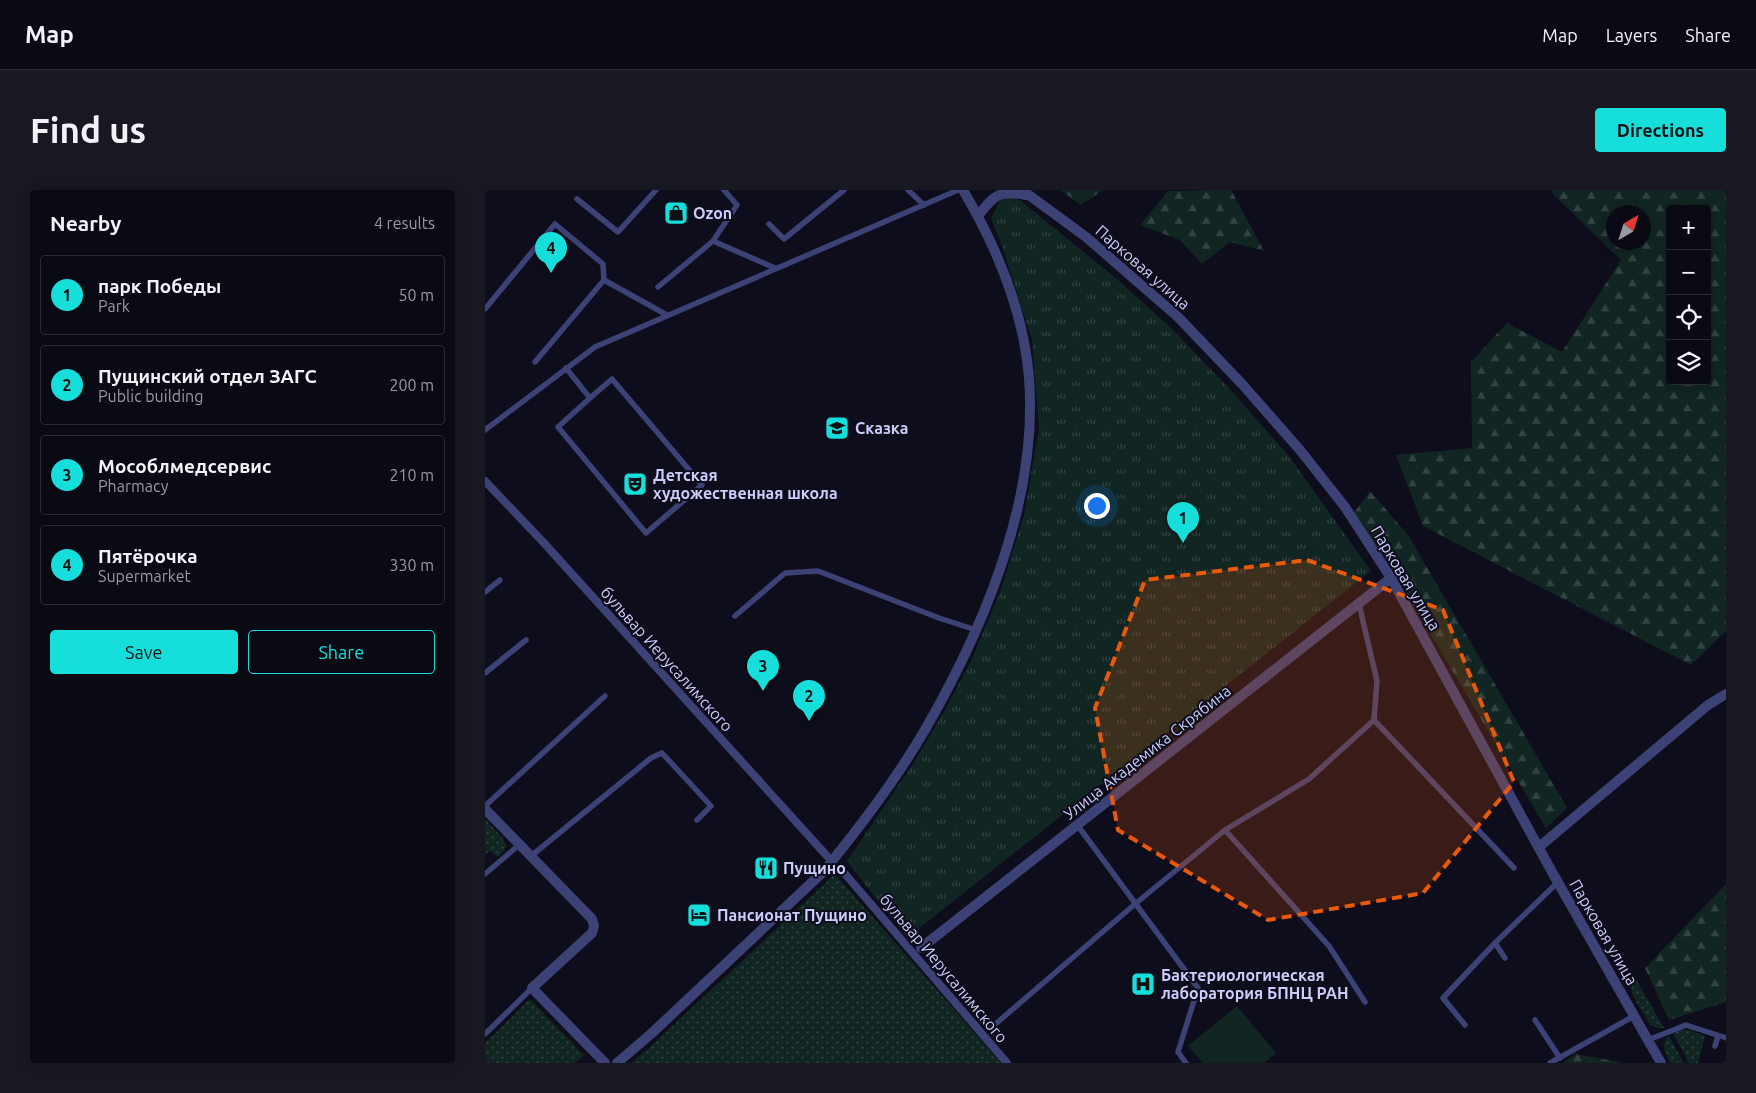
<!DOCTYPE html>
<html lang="en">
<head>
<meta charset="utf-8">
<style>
	:root { --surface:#0a0a14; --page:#181822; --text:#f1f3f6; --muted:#999aa0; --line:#2a2b34; --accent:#15dedb }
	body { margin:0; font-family:Ubuntu,sans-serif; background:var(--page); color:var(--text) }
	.controls { position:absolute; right:15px; top:15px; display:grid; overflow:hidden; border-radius:5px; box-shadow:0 2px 12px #0003 }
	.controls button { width:45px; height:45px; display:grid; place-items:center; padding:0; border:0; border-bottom:1px solid var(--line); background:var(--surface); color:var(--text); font:25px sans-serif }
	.compass { position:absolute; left:1121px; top:15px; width:45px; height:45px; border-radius:50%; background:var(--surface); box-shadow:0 2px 12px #0003; rotate:39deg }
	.you { position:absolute; left:611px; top:315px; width:18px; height:18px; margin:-12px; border:4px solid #fff; border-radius:50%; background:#1a73e8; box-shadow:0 0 0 8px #1a73e833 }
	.badge { display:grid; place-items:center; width:32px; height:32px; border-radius:50%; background:var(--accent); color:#111; font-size:16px; font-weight:700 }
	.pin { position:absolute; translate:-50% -41px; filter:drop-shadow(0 1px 2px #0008) }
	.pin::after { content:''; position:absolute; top:26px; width:18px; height:15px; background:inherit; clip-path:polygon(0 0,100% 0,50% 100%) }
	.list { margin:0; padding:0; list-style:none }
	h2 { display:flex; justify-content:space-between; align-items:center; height:65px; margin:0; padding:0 20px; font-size:21px }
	h2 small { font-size:16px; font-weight:400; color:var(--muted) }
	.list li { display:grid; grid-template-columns:32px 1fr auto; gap:15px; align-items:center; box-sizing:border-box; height:80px; margin:0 10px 10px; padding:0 10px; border:1px solid var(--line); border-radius:5px }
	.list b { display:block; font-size:19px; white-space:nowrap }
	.list p { margin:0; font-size:16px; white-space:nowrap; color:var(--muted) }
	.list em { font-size:16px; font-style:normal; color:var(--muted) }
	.actions { display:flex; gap:10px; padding:15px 20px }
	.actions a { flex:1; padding:11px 0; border:1px solid var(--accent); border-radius:5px; text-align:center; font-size:18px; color:var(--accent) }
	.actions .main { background:var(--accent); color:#111 }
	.icon { flex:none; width:28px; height:28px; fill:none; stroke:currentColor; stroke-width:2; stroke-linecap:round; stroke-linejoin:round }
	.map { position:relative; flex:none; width:1241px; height:873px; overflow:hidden; border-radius:5px }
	header { display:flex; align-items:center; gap:30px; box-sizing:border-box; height:70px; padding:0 25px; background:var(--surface); border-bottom:1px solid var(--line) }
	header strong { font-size:24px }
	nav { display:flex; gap:28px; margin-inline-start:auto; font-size:18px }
	.intro { display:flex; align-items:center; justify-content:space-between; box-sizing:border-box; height:120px; padding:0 30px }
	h1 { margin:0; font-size:35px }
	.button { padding:12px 22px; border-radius:5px; background:var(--accent); color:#111; font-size:18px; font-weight:700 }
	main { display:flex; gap:30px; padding:0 30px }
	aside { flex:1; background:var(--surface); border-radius:5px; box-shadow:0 2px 12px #0003 }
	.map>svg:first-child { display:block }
</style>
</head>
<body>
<header>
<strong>Map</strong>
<nav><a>Map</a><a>Layers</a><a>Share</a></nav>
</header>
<div class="intro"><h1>Find us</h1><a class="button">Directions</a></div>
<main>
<aside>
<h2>Nearby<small>4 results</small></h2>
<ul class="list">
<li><span class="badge">1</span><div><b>парк Победы</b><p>Park</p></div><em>50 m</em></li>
<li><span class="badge">2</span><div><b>Пущинский отдел ЗАГС</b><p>Public building</p></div><em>200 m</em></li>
<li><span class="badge">3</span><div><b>Мособлмедсервис</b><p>Pharmacy</p></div><em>210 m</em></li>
<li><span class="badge">4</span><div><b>Пятёрочка</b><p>Supermarket</p></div><em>330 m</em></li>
</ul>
<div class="actions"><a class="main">Save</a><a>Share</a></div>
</aside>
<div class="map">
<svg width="1241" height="873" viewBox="0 0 1241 873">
	<defs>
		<pattern id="grass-dots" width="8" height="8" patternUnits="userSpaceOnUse" patternTransform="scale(1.25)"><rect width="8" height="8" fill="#112522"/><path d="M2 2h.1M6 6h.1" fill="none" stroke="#324343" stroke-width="1.8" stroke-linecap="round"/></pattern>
		<pattern id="forest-firs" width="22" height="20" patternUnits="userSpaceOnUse" patternTransform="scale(1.25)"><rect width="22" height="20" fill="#112522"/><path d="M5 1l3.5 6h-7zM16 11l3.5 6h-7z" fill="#324343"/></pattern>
		<pattern id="park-tufts" width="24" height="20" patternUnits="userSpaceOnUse" patternTransform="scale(1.25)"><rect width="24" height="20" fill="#112522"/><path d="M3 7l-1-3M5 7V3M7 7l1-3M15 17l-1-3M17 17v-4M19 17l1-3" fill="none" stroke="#324343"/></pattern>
	</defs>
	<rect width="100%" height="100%" fill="#0e0d1b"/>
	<g fill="url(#grass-dots)">
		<polygon points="0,629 17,647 21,655 19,661 13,667 5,661 0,665"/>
		<polygon points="350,684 516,873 146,873 165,857"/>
		<polygon points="1149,786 1179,838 1172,838 1165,835 1147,804 1146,795"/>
		<polygon points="45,809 99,865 90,873 0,873 0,853"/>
		<polygon points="1196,839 1204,840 1220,846 1213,873 1204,873 1188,843"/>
		<path d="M 1184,846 L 1199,873 L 1185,873 C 1180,862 1175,856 1184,846 Z"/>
	</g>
	<g fill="url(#forest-firs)" fill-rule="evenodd">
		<polygon points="575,0 618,0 596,15"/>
		<polygon points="746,0 779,61 745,52 717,74 695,50 655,35 683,1"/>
		<path d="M 1067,0 L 1241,0 L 1241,441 L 1206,475 L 938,336 L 911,265 L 987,258 L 986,172 L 1022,133 L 1077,162 L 1136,70 L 1068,4 ZM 1185,19 L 1222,19 L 1222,191 L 1185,191 ZM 1128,22 L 1158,22 L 1158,52 L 1128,52 Z"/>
		<polygon points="885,301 923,345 1082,618 1061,638 902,371 868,324"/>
		<polygon points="1241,694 1241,812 1184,830 1160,778"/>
		<polygon points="1091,864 1139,873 1078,873"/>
	</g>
	<polygon fill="url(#park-tufts)" points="521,7 527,7 536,11 633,90 686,138 742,196 804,266 886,381 423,747 403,724 362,671 428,574 460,520 486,471 515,402 539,325 554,238 547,150 518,59 506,28 515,10"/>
	<polygon fill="#112522" points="752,816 791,863 779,873 718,873 703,856"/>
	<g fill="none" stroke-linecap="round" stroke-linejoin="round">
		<g stroke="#3c4176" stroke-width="5.5">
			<polyline points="423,0 439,15"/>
			<polyline points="92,9 133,42 171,0"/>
			<polyline points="284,34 299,49 359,0"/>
			<polyline points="228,51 290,78"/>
			<polyline points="119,90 182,125"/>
			<polyline points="173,97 228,51 252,15 239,0"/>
			<polyline points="0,119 70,34 118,74 119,90 50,172"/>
			<polyline points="81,178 105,208 127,189 217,295 161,343 73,237 105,208"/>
			<polyline points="0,240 110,157 473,0"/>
			<polyline points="0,402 15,390"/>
			<polyline points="874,414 892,491 889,530 1029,678"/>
			<polyline points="250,426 300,383 333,381 454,428 491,440"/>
			<polyline points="0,483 41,450"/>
			<polyline points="0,616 120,506"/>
			<polyline points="593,636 713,798 693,862 701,873"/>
			<polyline points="740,640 824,589 889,530"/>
			<polyline points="46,666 166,568 177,563 226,616 212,630"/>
			<polyline points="0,684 35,654"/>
			<polyline points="1020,768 1010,753 1073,692"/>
			<polyline points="1050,830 1075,868"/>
			<polyline points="980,835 958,808 1010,753"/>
			<polyline points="507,837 650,714 740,640 844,756 880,812"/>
			<polyline points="0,844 47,798"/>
			<polyline points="1163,850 1201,835 1241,848"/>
			<polyline points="1230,856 1233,846"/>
			<polyline points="1065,873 1149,826"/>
		</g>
		<g stroke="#3c4176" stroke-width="8">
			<polyline points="0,291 59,353 342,666"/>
			<polyline points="355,678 522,873"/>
		</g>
		<g stroke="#3c4176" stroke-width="10">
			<polyline points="537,0 601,47 693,127 757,194 815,260 860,317 906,388 1067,682 1176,873"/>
			<path d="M 493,26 C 509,5 514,0 541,5"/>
			<polyline points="0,619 107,729 109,736 107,743 47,798 120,873"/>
			<polyline points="1054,657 1223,515 1241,504"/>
			<polyline points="436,758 906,388"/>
			<path d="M 132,873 L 167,843 L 338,682 L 347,671 C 381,629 414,585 441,538 C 504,429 563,286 540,157 C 530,101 507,49 478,0"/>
		</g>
	</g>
	<path fill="#e8590c" fill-opacity="0.2" stroke="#e8590c" stroke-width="4" stroke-dasharray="10 6" stroke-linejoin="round" d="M 822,370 L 958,420 L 1029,592 L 938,703 L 783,730 L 633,640 L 610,518 L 660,390 Z"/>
	<defs>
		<g id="shop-square" transform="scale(1.25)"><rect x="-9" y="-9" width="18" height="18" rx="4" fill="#15dedb" stroke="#0e0d1b"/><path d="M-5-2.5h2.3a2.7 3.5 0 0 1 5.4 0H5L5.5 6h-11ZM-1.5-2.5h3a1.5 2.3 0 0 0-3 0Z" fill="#111"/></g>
		<g id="school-square" transform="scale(1.25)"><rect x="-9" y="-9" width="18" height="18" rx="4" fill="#15dedb" stroke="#0e0d1b"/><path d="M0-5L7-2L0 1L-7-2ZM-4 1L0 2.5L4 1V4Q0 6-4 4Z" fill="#111"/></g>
		<g id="theatre-square" transform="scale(1.25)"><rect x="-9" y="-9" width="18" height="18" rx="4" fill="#15dedb" stroke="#0e0d1b"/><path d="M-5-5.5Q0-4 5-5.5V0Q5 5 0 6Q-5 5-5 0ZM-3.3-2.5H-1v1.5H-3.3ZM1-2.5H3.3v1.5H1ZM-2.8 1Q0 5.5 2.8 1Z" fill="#111"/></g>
		<g id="restaurant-square" transform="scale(1.25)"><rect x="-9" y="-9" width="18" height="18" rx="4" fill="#15dedb" stroke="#0e0d1b"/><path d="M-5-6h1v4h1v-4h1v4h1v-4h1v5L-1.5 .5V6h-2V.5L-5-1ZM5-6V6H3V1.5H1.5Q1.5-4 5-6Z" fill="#111"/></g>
		<g id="hotel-square" transform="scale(1.25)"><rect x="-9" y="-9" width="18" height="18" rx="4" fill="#15dedb" stroke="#0e0d1b"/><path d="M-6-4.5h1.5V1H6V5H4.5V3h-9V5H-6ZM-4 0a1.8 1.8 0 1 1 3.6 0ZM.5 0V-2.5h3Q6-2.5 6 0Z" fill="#111"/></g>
		<g id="hospital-square" transform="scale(1.25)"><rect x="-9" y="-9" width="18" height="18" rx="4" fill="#15dedb" stroke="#0e0d1b"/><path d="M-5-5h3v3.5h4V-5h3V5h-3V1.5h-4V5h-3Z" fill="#111"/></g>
	</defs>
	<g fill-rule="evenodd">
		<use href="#shop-square" x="191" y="23"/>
		<use href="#school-square" x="352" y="238"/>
		<use href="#theatre-square" x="150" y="294"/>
		<use href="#restaurant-square" x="281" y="678"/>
		<use href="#hotel-square" x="214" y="725"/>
		<use href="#hospital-square" x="658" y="794"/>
	</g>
	<g text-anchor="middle" stroke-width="4" stroke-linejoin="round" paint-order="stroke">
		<g font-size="16" font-weight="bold" fill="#ccccfa" stroke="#0e0d1b" text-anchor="start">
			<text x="208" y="29">Ozon</text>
			<text x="370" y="244">Сказка</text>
			<text x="168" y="291">Детская<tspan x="168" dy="18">художественная школа</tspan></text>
			<text x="298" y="684">Пущино</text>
			<text x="232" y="731">Пансионат Пущино</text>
			<text x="676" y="791">Бактериологическая<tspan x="676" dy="18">лаборатория БПНЦ РАН</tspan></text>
		</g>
		<g font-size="16" fill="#ccccfa" stroke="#0e0d1b">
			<text transform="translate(658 77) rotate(41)" y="6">Парковая улица</text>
			<text transform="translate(921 388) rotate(59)" y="6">Парковая улица</text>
			<text transform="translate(182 469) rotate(48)" y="6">бульвар Иерусалимского</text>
			<text transform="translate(662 562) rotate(-38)" y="6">Улица Академика Скрябина</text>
			<text transform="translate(1119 742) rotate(60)" y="6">Парковая улица</text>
			<text transform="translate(459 778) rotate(50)" y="6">бульвар Иерусалимского</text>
		</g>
	</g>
</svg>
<div class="controls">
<button>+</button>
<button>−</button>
<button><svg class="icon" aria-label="locate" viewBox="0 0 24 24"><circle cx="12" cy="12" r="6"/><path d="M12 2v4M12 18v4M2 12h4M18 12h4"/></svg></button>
<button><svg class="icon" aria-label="layers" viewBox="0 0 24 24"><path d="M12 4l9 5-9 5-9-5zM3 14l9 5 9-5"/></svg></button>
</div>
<svg class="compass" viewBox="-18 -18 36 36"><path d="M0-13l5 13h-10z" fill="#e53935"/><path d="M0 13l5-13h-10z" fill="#999aa0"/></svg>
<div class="you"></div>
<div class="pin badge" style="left:698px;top:353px">1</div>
<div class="pin badge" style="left:324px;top:531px">2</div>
<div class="pin badge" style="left:278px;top:501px">3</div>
<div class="pin badge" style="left:66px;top:83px">4</div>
</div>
</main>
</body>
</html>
